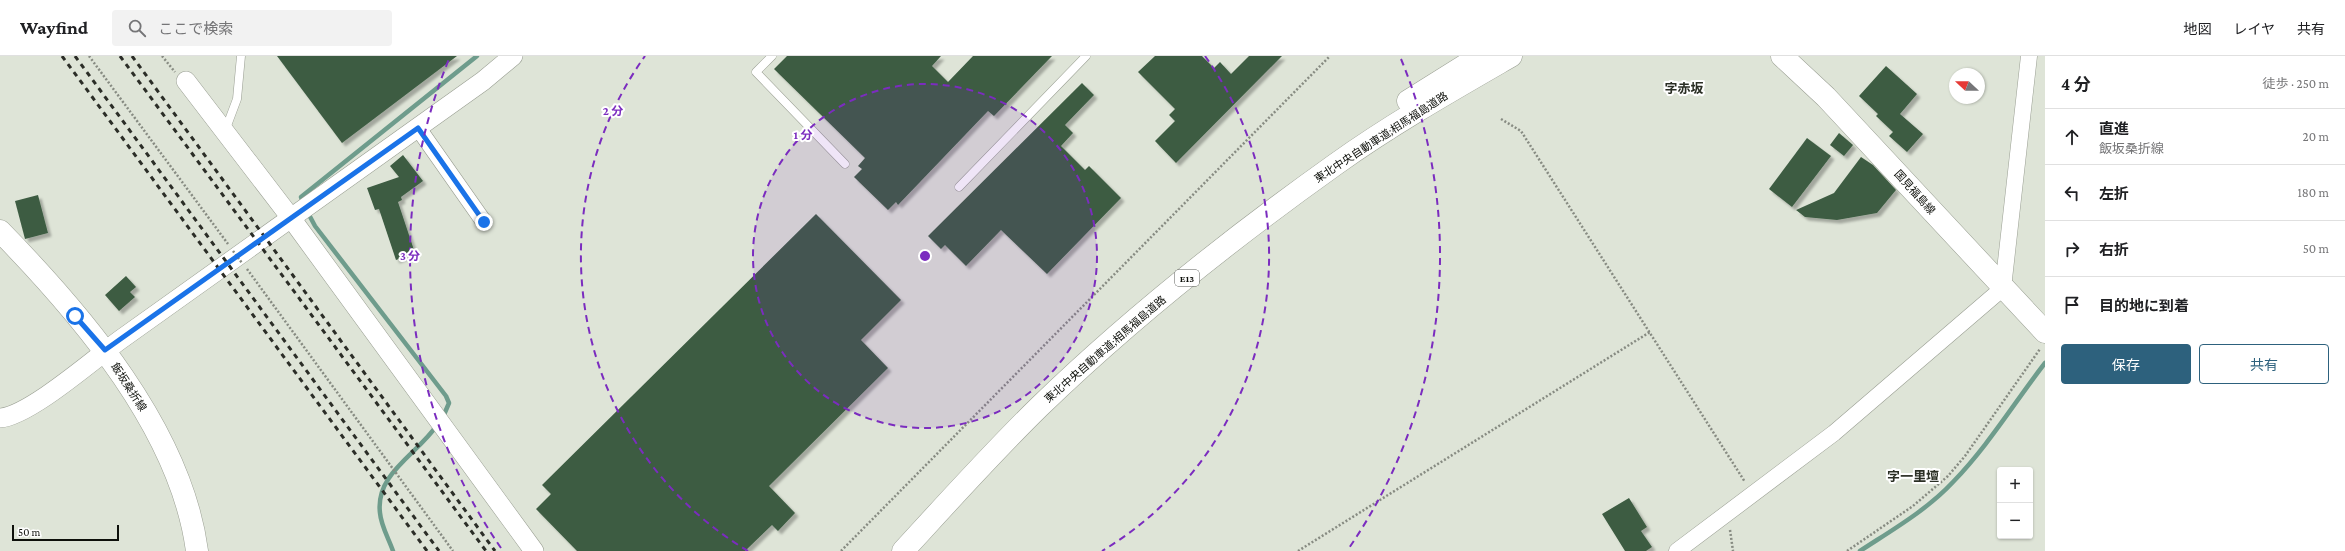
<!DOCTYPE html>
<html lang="ja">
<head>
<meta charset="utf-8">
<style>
	:root { --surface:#fff; --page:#f2f2f2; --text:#202124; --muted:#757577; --line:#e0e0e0; --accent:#2d617d }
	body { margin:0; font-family:"Crimson Pro","Noto Sans JP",serif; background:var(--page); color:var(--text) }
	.controls { position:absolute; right:12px; bottom:12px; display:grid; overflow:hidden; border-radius:4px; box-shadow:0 1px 3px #0004 }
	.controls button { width:36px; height:36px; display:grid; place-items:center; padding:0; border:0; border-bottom:1px solid var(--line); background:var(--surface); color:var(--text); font:20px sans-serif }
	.compass { position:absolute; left:1949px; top:12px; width:36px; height:36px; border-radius:50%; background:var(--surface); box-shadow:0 1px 3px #0004; rotate:292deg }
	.scale { position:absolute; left:12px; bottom:10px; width:107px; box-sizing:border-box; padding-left:4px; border:2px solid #0e100b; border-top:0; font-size:11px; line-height:14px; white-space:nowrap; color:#0e100b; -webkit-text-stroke:3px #fff; paint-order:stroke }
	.stop { position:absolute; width:12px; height:12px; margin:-9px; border:3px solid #1a73e8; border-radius:50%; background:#fff }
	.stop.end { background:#1a73e8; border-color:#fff; box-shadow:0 1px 4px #0008 }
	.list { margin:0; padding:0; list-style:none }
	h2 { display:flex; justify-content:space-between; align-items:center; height:52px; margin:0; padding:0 16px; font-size:17px }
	h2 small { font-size:13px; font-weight:400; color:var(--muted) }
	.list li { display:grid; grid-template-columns:26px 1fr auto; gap:12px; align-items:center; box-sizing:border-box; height:56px; padding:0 16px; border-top:1px solid var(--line) }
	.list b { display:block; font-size:15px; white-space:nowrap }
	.list p { margin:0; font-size:13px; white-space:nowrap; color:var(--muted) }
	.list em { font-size:13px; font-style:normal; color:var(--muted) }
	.actions { display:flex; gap:8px; padding:12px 16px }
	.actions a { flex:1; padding:9px 0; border:1px solid var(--accent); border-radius:4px; text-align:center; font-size:14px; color:var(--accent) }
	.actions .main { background:var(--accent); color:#fff }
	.icon { flex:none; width:22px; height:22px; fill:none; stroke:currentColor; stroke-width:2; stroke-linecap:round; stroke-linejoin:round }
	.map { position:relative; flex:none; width:2045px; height:495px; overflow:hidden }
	header { display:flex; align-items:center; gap:24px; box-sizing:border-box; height:56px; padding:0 20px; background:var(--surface); border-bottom:1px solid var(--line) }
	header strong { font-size:19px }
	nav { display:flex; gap:22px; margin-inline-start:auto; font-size:14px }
	.search { width:280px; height:36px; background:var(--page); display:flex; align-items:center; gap:10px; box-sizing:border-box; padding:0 14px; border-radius:4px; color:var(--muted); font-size:15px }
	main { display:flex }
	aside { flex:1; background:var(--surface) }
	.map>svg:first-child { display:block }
</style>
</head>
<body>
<header>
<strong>Wayfind</strong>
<div class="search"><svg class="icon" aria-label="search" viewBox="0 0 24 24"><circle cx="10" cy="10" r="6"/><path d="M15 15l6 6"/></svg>ここで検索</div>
<nav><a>地図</a><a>レイヤ</a><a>共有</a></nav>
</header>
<main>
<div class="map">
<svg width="2045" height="495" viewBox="0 0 2045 495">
	<defs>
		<filter id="shadow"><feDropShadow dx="3.5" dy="3.5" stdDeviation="1" flood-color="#0004"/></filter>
	</defs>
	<rect width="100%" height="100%" fill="#dee4d7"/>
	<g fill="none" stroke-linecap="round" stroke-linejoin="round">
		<g stroke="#6e9c8c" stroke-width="4.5">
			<polyline points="303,147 301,141 477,0"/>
			<polyline points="307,155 315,170 446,340 449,347 443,361"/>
			<path d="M 393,495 C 389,483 381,470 380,457 C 375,417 418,398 437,369"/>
			<path d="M 1860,495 C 1892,474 1927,454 1953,426 C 1988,390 2014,347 2045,307"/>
		</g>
	</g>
	<g fill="#3d5c42" filter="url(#shadow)">
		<polygon points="277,0 457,0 342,87"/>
		<polygon points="787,0 941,0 932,10 948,26 973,0 1052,0 994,60 988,55 898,149 896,146 888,154 854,121 862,113 858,110 865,102 774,13"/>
		<polygon points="1155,0 1202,0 1214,12 1220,6 1231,18 1249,0 1282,0 1176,107 1155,85 1175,65 1169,59 1175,53 1138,16"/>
		<polygon points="1886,10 1917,38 1900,58 1923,78 1907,96 1889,80 1893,76 1876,60 1878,58 1859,40"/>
		<polygon points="1082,27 1094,39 1065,69 1073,77 1061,90 1085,114 1089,110 1121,142 1047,218 1001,174 966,210 945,189 941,193 928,180"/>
		<polygon points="1839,77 1853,89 1844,100 1830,89"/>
		<polygon points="1807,82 1831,100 1792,151 1769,133"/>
		<polygon points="403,99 423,125 401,141 402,144 398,146 415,197 396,204 379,153 375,154 367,132 399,121 390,110"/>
		<polygon points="1861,101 1873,109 1896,134 1877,157 1837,164 1805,161 1796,154 1834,137"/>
		<polygon points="38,139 48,177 25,183 15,145"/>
		<polygon points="816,158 901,244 861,284 888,312 769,430 795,457 778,475 772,469 745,495 577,495 536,453 551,438 542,429"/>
		<polygon points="126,220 136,231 130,236 135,241 119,255 105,239"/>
		<polygon points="1629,442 1647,471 1641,475 1652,491 1646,495 1625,495 1602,458"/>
	</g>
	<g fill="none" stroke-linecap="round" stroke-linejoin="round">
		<g stroke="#999e92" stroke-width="9">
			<g id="service">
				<polyline points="772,0 756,16 845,108"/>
				<polyline points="225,75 237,43 241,0"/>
				<polyline points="959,131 1086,0"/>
			</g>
		</g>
		<g stroke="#999e92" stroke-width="17">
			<g id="minor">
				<polyline points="418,72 484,166"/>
				<polyline points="1677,495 1834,377 2003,232 2029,0"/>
			</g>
		</g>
		<g stroke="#999e92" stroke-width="20">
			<g id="tertiary">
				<polyline points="186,25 291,162 534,495"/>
				<path d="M 0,362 C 29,360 94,303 120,284 C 241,197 362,111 483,25 L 513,0"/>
			</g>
		</g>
		<g stroke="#999e92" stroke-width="23">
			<g id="secondary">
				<polyline points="1782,0 1826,41 2045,276"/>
				<path d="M 0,175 C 82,259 181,374 197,495"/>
			</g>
		</g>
		<g stroke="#999e92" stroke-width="23">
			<g id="motorway">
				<polyline points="1408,45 1480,0"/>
				<path d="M 903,495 C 948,446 992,397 1039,351 C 1131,262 1232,182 1336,108 C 1392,68 1452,34 1511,0"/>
			</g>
		</g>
		<g stroke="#878b82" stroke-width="2.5" stroke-dasharray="2 2" stroke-linecap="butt">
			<polyline points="89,0 228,188"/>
			<polyline points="162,0 175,16"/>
			<polyline points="1501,63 1521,75 1745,426"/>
			<polyline points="247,213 453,495"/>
			<polyline points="1730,474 1733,495"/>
			<polyline points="841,495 1330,0"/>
			<polyline points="1298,495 1650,276"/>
			<polyline points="1847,495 1913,450 1948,420 1965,400 2040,293"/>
		</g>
		<use href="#service" stroke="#fff" stroke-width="8"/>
		<use href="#minor" stroke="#fff" stroke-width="16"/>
		<use href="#tertiary" stroke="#fff" stroke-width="19"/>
		<use href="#secondary" stroke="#fff" stroke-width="22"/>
		<use href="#motorway" stroke="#fff" stroke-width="22"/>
		<g stroke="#2b2d27" stroke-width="3" stroke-dasharray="5 5" stroke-linecap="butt">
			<polyline points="62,0 427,495"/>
			<polyline points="75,0 439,495"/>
			<polyline points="120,0 486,495"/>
			<polyline points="132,0 495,495"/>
		</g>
		<polyline stroke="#878b82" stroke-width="2.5" stroke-dasharray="2 2" stroke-linecap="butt" points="233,195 242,207"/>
	</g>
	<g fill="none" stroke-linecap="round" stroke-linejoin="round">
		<polyline stroke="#1a73e8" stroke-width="5" points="75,260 105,294 418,72 484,166"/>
	</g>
	<circle cx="925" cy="200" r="172" fill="#7b2cbf" fill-opacity=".12"/>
	<g fill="none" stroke="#7b2cbf" stroke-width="2" stroke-dasharray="7 5">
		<circle cx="925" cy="200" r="172"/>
		<path d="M748 495A344 344 0 0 1 645 0M1205 0A344 344 0 0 1 1102 495"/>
		<path d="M501 492A515 515 0 0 1 449 3M1401 3A515 515 0 0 1 1349 492"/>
	</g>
	<g text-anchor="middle" stroke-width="4" stroke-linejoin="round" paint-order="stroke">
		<rect fill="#fff" stroke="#565854" stroke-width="1" x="1175" y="214" width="24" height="16" rx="3"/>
		<g font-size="10" font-weight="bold" fill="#0e100b">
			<text x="1187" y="226">E13</text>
		</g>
		<g font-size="11" fill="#0e100b" stroke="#fff">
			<text transform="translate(1381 81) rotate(-33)" y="4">東北中央自動車道;相馬福島道路</text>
			<text transform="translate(1915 136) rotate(48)" y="4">国見福島線</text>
			<text transform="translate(1105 293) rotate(-41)" y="4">東北中央自動車道;相馬福島道路</text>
			<text transform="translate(129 331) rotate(57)" y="4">飯坂桑折線</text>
		</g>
		<g font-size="13" font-weight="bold" fill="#2a2e24" stroke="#fff">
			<text x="1684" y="37">字赤坂</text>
			<text x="1913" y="425">字一里壇</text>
		</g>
	</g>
	<circle cx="925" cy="200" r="6" fill="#7b2cbf" stroke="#fff" stroke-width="2"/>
	<g font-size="12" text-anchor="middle" font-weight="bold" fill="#7b2cbf" stroke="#fff" stroke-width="4" stroke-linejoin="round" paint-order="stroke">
		<text x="613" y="59">2 分</text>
		<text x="803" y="83">1 分</text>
		<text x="410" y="204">3 分</text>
	</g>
</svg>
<div class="controls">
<button>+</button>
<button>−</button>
</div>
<svg class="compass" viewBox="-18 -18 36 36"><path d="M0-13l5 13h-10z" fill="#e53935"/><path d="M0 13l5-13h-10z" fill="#757577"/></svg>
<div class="scale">50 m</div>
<div class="stop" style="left:75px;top:260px"></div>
<div class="stop end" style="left:484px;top:166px"></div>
</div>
<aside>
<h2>4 分<small>徒歩 · 250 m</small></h2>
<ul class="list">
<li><svg class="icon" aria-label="ahead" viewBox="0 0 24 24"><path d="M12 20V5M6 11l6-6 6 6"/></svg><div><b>直進</b><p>飯坂桑折線</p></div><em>20 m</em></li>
<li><svg class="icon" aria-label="left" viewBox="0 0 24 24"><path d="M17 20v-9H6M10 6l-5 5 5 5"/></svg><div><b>左折</b></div><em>180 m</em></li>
<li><svg class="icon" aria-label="right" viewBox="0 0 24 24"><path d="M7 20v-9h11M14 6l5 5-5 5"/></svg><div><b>右折</b></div><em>50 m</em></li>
<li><svg class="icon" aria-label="arrive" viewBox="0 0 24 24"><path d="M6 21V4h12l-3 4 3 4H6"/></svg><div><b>目的地に到着</b></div></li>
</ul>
<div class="actions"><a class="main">保存</a><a>共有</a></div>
</aside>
</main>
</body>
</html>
